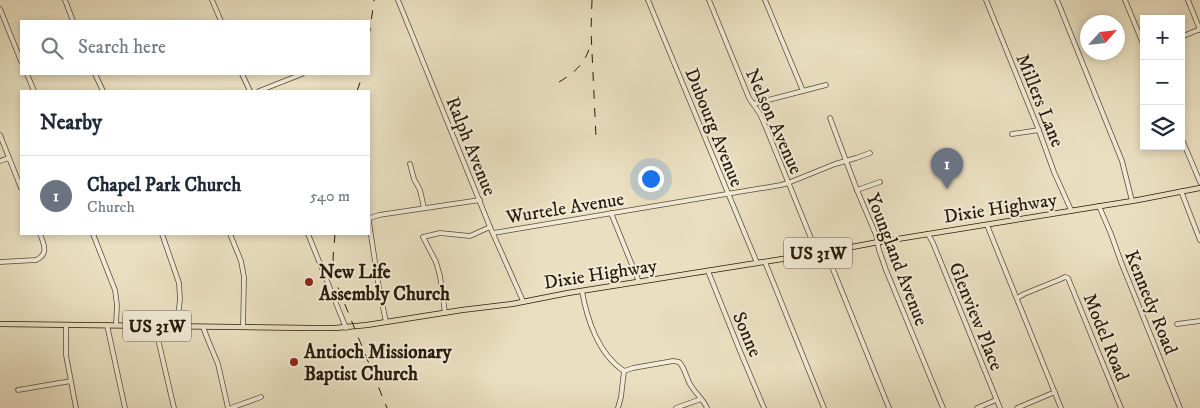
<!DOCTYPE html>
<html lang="en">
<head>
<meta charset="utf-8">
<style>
	:root { --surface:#fff; --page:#f2f2f3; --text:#1f2937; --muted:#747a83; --line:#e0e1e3; --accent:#8f2418 }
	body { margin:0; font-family:"IM FELL DW Pica",serif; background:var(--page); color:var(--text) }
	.controls { position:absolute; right:15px; top:15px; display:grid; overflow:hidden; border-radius:0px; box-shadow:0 2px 8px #0003 }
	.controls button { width:45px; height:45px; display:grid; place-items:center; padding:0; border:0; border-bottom:1px solid var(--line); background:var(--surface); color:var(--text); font:25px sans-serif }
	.compass { position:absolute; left:1080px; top:15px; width:45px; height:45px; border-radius:50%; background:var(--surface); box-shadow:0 2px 8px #0003; rotate:63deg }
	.you { position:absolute; left:650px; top:178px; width:18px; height:18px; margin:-12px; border:4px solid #fff; border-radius:50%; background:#1a73e8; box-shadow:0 0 0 8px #1a73e833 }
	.badge { display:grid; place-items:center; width:32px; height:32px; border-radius:50%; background:var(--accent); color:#fff; font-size:16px; font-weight:700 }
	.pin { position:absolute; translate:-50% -41px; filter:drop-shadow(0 1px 2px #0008) }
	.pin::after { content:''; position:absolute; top:26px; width:18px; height:15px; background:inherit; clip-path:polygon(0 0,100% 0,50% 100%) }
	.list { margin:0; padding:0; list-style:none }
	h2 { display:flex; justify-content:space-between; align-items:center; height:65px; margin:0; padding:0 20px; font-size:21px }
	h2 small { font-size:16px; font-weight:400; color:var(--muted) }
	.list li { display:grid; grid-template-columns:32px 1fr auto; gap:15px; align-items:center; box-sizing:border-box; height:80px; padding:0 20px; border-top:1px solid var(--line) }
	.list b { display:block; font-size:19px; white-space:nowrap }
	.list p { margin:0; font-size:16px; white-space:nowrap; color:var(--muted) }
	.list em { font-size:16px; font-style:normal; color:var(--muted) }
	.icon { flex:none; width:28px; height:28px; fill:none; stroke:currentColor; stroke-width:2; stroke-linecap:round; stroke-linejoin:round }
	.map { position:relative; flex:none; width:1200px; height:408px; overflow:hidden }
	.search { position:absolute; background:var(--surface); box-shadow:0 2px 8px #0003; left:20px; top:20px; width:350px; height:55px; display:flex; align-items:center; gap:12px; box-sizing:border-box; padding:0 18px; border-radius:0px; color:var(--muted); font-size:19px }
	.panel { position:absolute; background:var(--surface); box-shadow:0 2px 8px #0003; left:20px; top:90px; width:350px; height:145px; border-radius:0px }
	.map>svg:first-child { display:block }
</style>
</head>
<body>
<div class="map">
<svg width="1200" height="408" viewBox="0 0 1200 408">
	<rect width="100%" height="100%" fill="#eae0c1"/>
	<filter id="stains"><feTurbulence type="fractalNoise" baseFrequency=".004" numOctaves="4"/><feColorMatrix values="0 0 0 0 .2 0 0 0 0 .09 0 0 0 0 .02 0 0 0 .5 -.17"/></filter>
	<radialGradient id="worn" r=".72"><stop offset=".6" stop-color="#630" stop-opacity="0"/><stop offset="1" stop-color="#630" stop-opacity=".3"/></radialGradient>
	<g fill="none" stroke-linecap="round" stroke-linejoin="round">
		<g stroke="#584c38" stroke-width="5.5">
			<g id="minor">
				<polyline points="65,0 73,21"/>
				<polyline points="212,0 221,21"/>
				<polyline points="398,0 490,227 523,301"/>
				<polyline points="648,0 757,263"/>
				<polyline points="709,0 749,98 760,114 767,130 817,253"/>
				<polyline points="765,0 803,91"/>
				<polyline points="986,0 1038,128 1054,172 1071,210"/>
				<polyline points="1057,0 1122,161 1132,201"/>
				<polyline points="1125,0 1144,46"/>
				<polyline points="1188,0 1200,30"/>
				<polyline points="0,9 21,61"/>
				<polyline points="1181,37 1200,29"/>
				<polyline points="27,74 34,91"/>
				<polyline points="95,74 103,91"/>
				<polyline points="242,74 250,91"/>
				<polyline points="259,91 302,74"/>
				<polyline points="753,104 826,85"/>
				<polyline points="830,118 857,190 876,235 879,250 886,270 943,408"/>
				<polyline points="1012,134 1039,130"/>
				<polyline points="0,135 21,188"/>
				<polyline points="1181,137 1200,182"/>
				<polyline points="0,161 9,158"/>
				<polyline points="410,164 414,179 420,190 424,208"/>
				<polyline points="857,190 880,182"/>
				<polyline points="1181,191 1200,240"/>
				<polyline points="1099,206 1111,234 1121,262 1180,408"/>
				<polyline points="611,213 639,282"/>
				<polyline points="987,225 1061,408"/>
				<polyline points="493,233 781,185 788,183 835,164 856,158 870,153"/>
				<polyline points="93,234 115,290 117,305 116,325"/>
				<polyline points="162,234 179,283 180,299 177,326"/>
				<polyline points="230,234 241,261 244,277 243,327"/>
				<polyline points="308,234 346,328"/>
				<polyline points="928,234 933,243 1000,408"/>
				<polyline points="826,252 889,408"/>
				<path d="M 0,262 L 36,260 C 49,254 44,244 40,234"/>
				<polyline points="765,262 824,408"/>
				<polyline points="708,271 740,351 764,408"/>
				<path d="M 582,291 C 587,320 599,355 624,371"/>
				<polyline points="1017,298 1024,294 1061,279 1065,277 1068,278 1121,408"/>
				<polyline points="445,313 440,276 436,262 423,237 440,233 470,236 490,227"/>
				<polyline points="386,322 379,288 369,222 370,218 379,215 480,200"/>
				<polyline points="1177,324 1200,321"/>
				<polyline points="66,325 66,355 76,408"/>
				<polyline points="107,325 125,408"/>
				<polyline points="155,326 174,408"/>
				<polyline points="203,327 208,340 218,364 228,408"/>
				<path d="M 624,371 L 633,368 L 673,361 L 679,362 C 685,368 686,377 690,384 C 695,393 703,399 707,408"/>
				<polyline points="18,390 71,381"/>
				<polyline points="231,408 261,397"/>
				<polyline points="618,408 621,397 624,371"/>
				<polyline points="676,408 701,399"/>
				<polyline points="977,408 996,400"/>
				<polyline points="1017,408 1055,392"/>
			</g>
		</g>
		<g stroke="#271a0b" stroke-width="6">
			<polyline id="major" points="0,324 311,328 335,328 367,325 462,310 512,304 568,293 826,252 873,243 1138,200 1200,188"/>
		</g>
		<use href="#minor" stroke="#f1ebd7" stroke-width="4"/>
		<use href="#major" stroke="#eae0c1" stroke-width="4.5"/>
		<g stroke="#271a0b" stroke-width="1" stroke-dasharray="9 9" stroke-linecap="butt">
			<polyline points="592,0 591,31 596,137"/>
			<polyline points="369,37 374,0"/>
			<path d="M 559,82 C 574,73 585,64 590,46"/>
			<polyline points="357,91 363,74"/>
			<polyline points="335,234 333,258 337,285 387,408"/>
		</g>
	</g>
	<g fill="#8f2418" stroke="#f1ebd7" stroke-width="2">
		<circle cx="309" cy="282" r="5"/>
		<circle cx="294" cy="362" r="5"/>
	</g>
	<g text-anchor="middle" stroke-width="4" stroke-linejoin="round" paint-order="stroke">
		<g fill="#f1ebd7" stroke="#645948" stroke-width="1">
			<rect x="784" y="237.5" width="68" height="31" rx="4"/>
			<rect x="123" y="310.5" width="68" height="31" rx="4"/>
		</g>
		<g font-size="18" font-weight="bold" fill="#271a0b">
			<text x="818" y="259">US 31W</text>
			<text x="157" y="332">US 31W</text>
		</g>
		<g font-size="19" fill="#271a0b" stroke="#f1ebd7">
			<text transform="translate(1041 100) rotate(68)" y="7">Millers Lane</text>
			<text transform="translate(775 121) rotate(66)" y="7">Nelson Avenue</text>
			<text transform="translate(715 127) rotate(68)" y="7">Dubourg Avenue</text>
			<text transform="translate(472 146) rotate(68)" y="7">Ralph Avenue</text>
			<text transform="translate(565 207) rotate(-9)" y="7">Wurtele Avenue</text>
			<text transform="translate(1000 207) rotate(-9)" y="7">Dixie Highway</text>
			<text transform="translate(898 259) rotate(69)" y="7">Youngland Avenue</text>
			<text transform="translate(600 273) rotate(-9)" y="7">Dixie Highway</text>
			<text transform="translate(1152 302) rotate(68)" y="7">Kennedy Road</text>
			<text transform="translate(977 316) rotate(68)" y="7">Glenview Place</text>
			<text transform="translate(748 334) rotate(67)" y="7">Sonne</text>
			<text transform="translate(1107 337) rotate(68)" y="7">Model Road</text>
		</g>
		<g font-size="19" font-weight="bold" fill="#271a0b" stroke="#f1ebd7" text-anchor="start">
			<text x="319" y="278">New Life<tspan x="319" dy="22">Assembly Church</tspan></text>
			<text x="304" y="358">Antioch Missionary<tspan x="304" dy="22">Baptist Church</tspan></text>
		</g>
	</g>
	<rect width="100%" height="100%" filter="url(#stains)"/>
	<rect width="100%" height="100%" fill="url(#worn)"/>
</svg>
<div class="controls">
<button>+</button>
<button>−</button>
<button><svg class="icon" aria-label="layers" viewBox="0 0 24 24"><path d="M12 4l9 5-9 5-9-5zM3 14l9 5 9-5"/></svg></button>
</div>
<svg class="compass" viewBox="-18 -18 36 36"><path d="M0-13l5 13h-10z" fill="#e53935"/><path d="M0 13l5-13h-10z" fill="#747a83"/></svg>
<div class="you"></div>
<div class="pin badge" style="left:947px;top:189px;background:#6b7280">1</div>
<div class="search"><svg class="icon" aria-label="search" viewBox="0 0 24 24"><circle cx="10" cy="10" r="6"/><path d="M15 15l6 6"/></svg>Search here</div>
<section class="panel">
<h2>Nearby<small></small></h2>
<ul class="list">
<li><span class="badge" style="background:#6b7280">1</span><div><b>Chapel Park Church</b><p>Church</p></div><em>540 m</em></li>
</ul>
</section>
</div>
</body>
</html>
